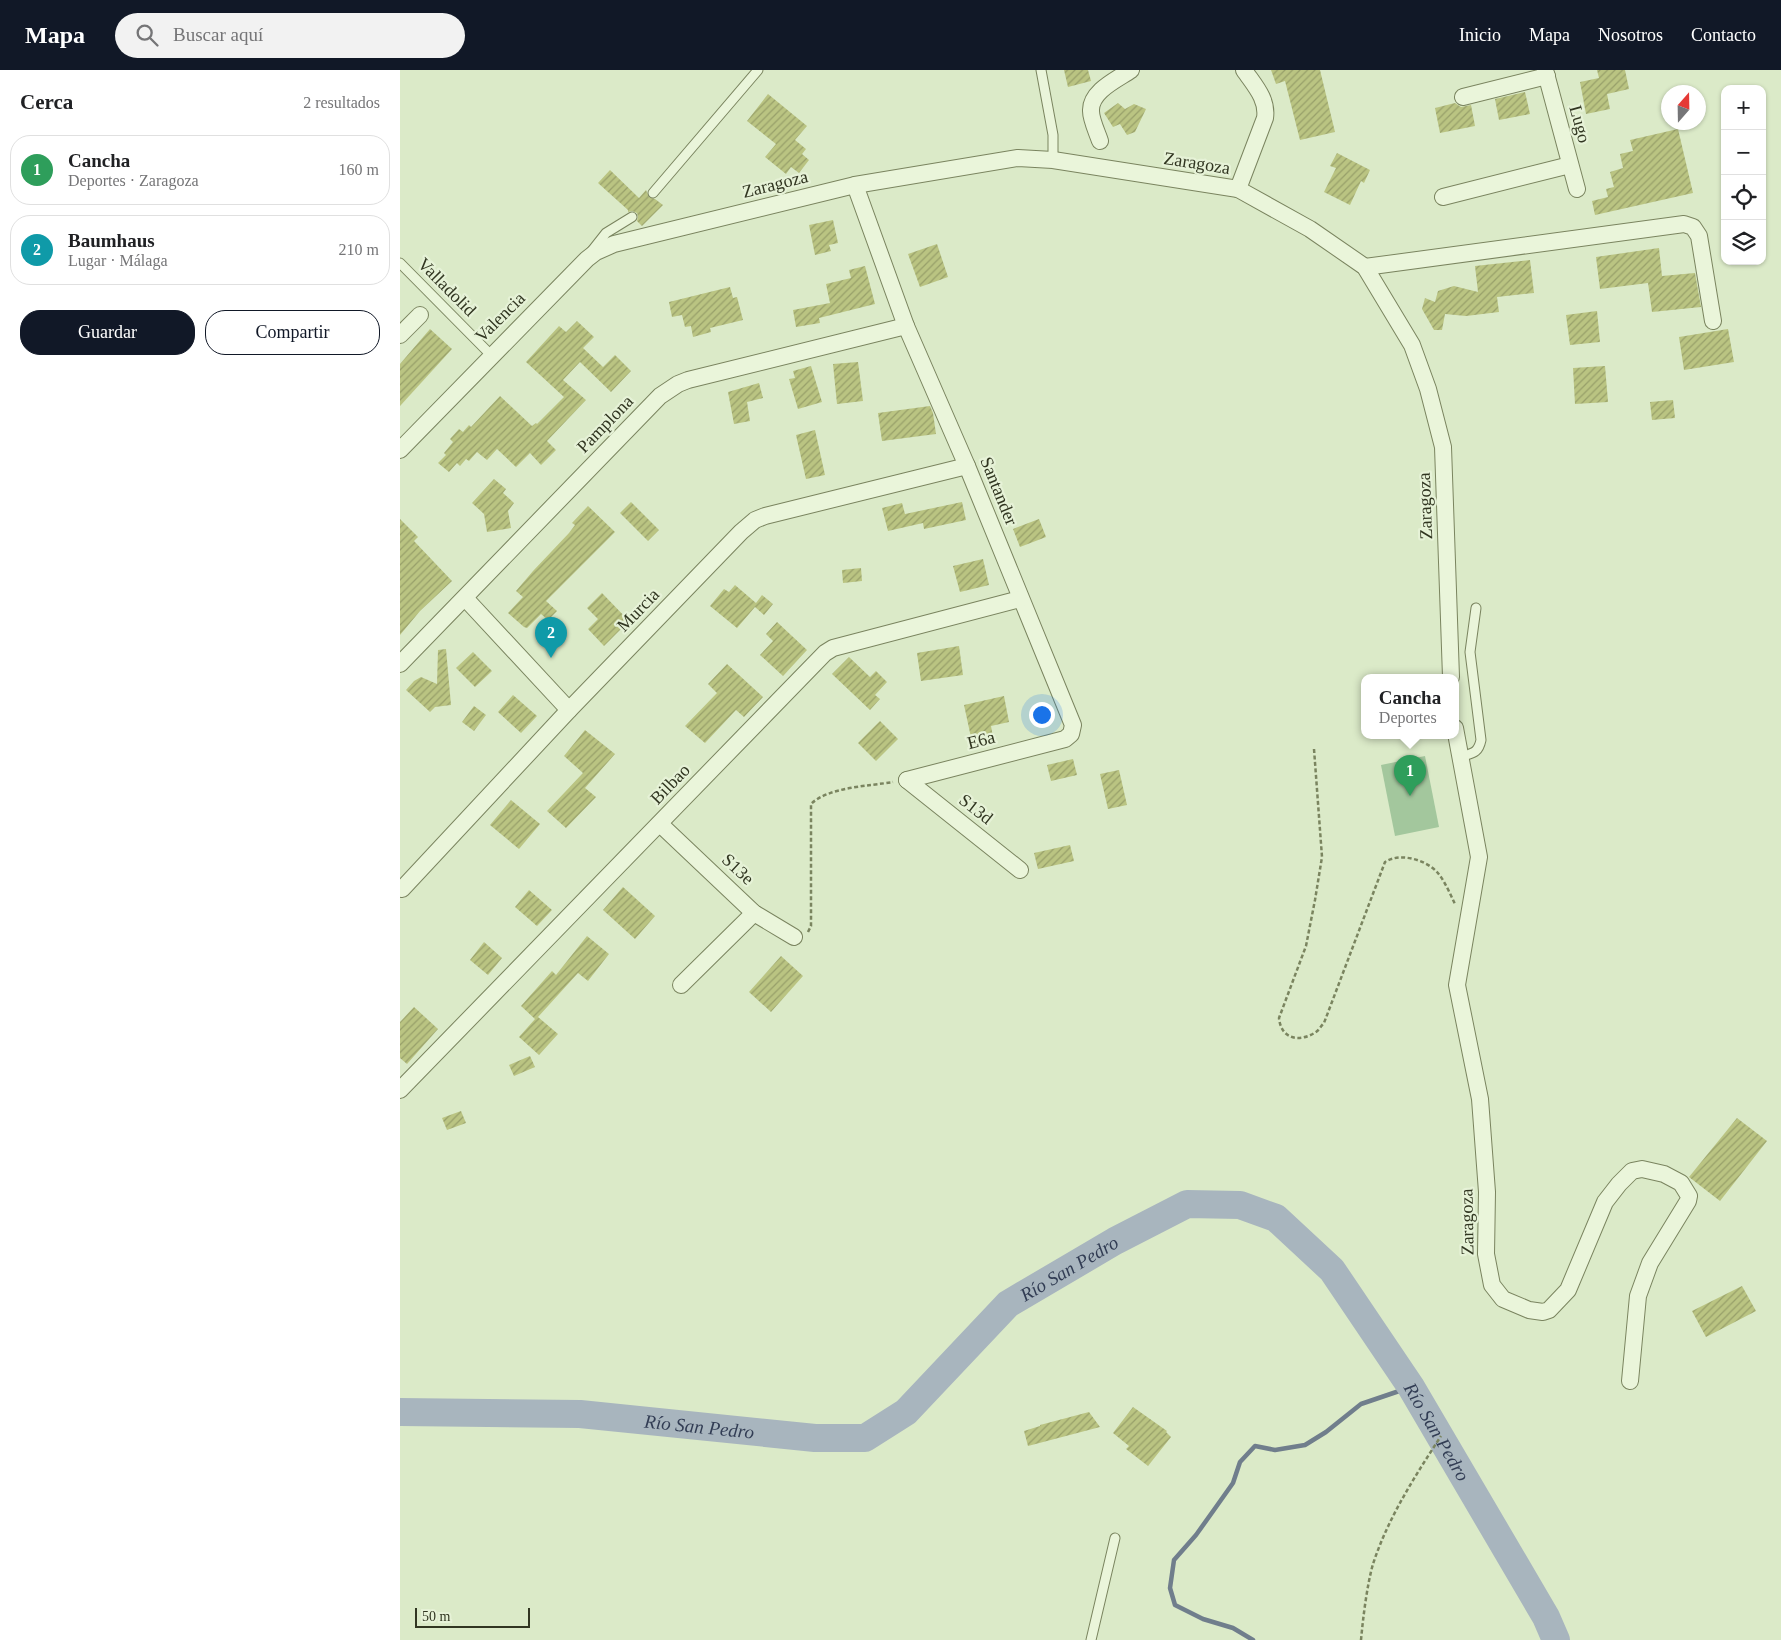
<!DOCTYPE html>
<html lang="es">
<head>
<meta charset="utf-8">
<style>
	:root { --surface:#fff; --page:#f2f2f2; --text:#202124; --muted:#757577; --line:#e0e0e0; --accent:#111827 }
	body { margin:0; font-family:"Times New Roman",serif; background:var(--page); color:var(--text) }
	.controls { position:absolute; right:15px; top:15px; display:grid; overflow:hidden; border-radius:10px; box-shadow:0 1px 4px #0004 }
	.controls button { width:45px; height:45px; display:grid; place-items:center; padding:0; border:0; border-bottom:1px solid var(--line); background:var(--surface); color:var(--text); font:25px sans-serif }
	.compass { position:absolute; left:1261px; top:15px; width:45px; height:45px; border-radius:50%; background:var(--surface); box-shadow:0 1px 4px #0004; rotate:20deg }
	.scale { position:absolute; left:15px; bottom:12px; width:115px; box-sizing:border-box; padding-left:5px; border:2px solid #313621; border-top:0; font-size:14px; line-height:18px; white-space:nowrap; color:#313621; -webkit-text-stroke:4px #e6f2d7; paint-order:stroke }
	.you { position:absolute; left:641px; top:644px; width:18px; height:18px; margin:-12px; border:4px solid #fff; border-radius:50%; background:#1a73e8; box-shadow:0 0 0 8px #1a73e833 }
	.badge { display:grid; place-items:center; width:32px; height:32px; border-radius:50%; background:var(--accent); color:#fff; font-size:16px; font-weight:700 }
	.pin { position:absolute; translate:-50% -41px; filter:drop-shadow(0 1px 2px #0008) }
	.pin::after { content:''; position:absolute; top:26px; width:18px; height:15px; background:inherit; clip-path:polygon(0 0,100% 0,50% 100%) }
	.popup { position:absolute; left:961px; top:604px; width:98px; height:65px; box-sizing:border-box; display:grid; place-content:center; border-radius:10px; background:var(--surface); filter:drop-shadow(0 1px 4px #0005); font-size:16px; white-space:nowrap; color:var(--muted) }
	.popup b { font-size:19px; color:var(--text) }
	.popup::after { content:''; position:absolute; left:50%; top:100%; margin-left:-10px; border:10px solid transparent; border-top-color:var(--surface) }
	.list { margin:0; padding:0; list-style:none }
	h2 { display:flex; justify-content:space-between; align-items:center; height:65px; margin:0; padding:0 20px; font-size:21px }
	h2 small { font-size:16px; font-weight:400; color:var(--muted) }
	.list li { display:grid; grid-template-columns:32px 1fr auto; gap:15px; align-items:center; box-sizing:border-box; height:70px; margin:0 10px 10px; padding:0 10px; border:1px solid var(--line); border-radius:20px }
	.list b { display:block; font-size:19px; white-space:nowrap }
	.list p { margin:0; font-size:16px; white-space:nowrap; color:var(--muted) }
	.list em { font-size:16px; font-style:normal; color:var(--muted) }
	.actions { display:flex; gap:10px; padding:15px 20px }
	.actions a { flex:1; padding:11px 0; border:1px solid var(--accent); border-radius:20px; text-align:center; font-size:18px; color:var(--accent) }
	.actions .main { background:var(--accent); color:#fff }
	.icon { flex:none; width:28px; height:28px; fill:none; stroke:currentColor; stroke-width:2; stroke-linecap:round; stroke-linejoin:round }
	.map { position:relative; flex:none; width:1381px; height:1570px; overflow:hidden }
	header { display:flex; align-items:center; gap:30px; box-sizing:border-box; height:70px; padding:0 25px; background:var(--accent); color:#fff }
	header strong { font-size:24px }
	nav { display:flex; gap:28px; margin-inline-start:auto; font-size:18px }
	.search { width:350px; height:45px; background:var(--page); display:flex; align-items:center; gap:12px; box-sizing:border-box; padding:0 18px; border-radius:28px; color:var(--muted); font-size:19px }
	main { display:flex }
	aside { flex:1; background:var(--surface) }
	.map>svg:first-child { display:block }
</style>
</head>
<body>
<header>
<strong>Mapa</strong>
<div class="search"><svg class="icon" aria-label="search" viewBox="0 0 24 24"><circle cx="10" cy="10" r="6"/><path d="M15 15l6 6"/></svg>Buscar aquí</div>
<nav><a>Inicio</a><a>Mapa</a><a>Nosotros</a><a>Contacto</a></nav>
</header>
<main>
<aside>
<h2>Cerca<small>2 resultados</small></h2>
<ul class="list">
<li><span class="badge" style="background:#2e9e5b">1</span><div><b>Cancha</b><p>Deportes · Zaragoza</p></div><em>160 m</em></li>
<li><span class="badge" style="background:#0f9aa8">2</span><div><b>Baumhaus</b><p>Lugar · Málaga</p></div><em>210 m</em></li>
</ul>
<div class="actions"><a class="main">Guardar</a><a>Compartir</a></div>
</aside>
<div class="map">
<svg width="1381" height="1570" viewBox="0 0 1381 1570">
	<defs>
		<pattern id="building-hatch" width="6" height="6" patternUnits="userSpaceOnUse" patternTransform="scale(1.25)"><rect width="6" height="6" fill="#bac482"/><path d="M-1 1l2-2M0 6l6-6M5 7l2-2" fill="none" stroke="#98a06a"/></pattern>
	</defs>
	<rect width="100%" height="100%" fill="#dbeac8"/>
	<polygon fill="#a3c79d" points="1025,686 1039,757 995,766 981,695"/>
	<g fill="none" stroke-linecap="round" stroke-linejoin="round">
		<polyline stroke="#707e8c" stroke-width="4.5" points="853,1570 833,1558 803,1549 775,1535 770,1518 774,1490 796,1465 816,1437 833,1413 840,1392 855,1376 875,1380 905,1375 926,1362 961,1334 1011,1317"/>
		<path stroke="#a8b5be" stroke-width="28" id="s1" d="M 0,1342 L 180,1344 L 415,1368 L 465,1368 L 506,1342 L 608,1234 L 715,1171 L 787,1134 L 840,1135 L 876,1148 L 932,1200 L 1011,1317 L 1146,1547 L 1156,1570"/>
	</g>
	<g fill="url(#building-hatch)">
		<polygon points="664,0 688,0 691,11 668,17"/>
		<polygon points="871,0 920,0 935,62 900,70 885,11 876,14"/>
		<polygon points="1197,0 1225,0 1229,19 1207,24 1210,39 1186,44 1180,12 1199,8"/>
		<polygon points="1125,22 1130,44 1099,50 1095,29"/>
		<polygon points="368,24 407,56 395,70 406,79 402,84 409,90 399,103 391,97 386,104 365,87 376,74 347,51"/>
		<polygon points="718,33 725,39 734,34 746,39 735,62 727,65 720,54 713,57 704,43"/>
		<polygon points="1055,33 1061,37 1071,35 1075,56 1040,63 1035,38"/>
		<polygon points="1278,59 1293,123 1195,145 1192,131 1208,127 1206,119 1214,117 1210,102 1223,98 1220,84 1233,81 1230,70"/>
		<polygon points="937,83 970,100 964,113 961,111 950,135 924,122 936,98 930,96"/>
		<polygon points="210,100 239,128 246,120 249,127 255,129 263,135 242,156 237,151 238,147 237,143 232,141 228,142 228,140 198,113"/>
		<polygon points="433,150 438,173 429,175 431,181 415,185 409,155"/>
		<polygon points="537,174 548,207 520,217 508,184"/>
		<polygon points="1259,178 1262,206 1295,203 1301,237 1252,242 1248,213 1200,219 1196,187"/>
		<polygon points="1130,190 1134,223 1097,227 1099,242 1066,246 1045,244 1042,260 1034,260 1022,239 1025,228 1035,232 1038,221 1054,216 1078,222 1075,196"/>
		<polygon points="465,196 475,234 419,248 420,253 396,257 393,240 430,233 426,214 451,208 449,200"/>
		<polygon points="330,217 333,228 337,227 343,250 310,258 311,262 293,267 291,256 285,257 282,245 272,247 269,232"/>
		<polygon points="1197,241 1200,272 1170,275 1166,245"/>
		<polygon points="177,251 194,267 183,278 203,297 215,285 231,301 211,322 180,292 163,310 186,330 147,371 156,380 141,395 130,383 116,397 97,379 87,390 77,382 69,391 66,389 60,396 57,393 49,402 38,393 46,385 44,383 53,372 50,369 59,359 63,362 69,355 71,357 100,326 132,356 136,353 137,354 164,327 126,292 159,256 166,262"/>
		<polygon points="30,259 52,279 0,336 0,294"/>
		<polygon points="1328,259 1334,292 1284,300 1279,267"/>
		<polygon points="458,292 463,331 437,334 433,294"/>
		<polygon points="411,296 422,332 398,339 389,309 395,308 393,301"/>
		<polygon points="1205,296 1208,332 1175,334 1173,298"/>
		<polygon points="359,313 363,328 347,332 350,351 334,354 328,322"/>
		<polygon points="1273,330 1275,348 1252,350 1250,332"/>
		<polygon points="530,336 533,343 536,364 482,371 478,343"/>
		<polygon points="415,360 425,405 406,409 396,365"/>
		<polygon points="94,409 106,419 103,423 114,433 108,441 111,458 87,462 84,444 72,433"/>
		<polygon points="231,432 259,460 248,471 220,443"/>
		<polygon points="562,432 566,450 524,459 523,453 488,461 482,438 502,433 505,444"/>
		<polygon points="188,436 215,462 146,531 157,541 148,550 141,544 127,558 124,557 108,543 123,527 116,521 133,501 169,463 175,455 172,453"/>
		<polygon points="0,449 18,467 14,471 52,511 20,541 0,565"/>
		<polygon points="639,449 646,467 620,477 613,459"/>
		<polygon points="583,489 589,515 560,522 553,496"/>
		<polygon points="461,498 462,511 443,513 442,500"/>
		<polygon points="335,515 356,533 362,525 373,534 364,545 355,537 337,558 310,536 324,519 329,522"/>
		<polygon points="202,523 229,551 204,576 188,559 198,549 187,538"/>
		<polygon points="377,552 407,580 383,606 360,585 373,571 366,564"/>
		<polygon points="559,576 563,605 521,611 517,583"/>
		<polygon points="46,579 51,635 35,637 30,642 6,620 14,611 21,607 37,614 38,580"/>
		<polygon points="73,582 92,601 75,617 56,598"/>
		<polygon points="449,587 470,607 476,601 487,612 475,625 480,629 470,640 432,604"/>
		<polygon points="327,594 363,627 344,647 336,640 305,673 285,656 317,623 308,614"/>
		<polygon points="113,625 137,646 121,663 98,642"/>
		<polygon points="604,626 609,652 591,656 593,667 572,672 564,635"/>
		<polygon points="74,636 86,645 74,661 62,652"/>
		<polygon points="480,651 498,669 476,691 458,673"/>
		<polygon points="185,660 215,684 185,718 196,727 166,758 147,741 183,703 164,686"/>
		<polygon points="673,689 677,705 651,711 647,695"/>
		<polygon points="719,700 727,735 708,739 700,704"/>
		<polygon points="111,730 140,754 119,779 90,755"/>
		<polygon points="670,775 674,791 638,799 634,783"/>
		<polygon points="223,817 255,846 235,869 203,840"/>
		<polygon points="129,820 152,840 137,856 115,837"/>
		<polygon points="187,866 209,884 188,911 178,903 138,947 158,964 139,985 119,967 135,949 121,936 152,901 156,905"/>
		<polygon points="84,872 102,888 88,905 70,890"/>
		<polygon points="381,886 403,906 371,942 349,922"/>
		<polygon points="14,937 38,959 7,994 0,988 0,952"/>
		<polygon points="130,986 135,997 114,1006 109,995"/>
		<polygon points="61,1041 66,1053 47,1060 42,1048"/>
		<polygon points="1337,1048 1367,1071 1320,1131 1289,1107"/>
		<polygon points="1342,1216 1356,1241 1306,1267 1292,1241"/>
		<polygon points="733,1337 767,1361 766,1362 771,1367 748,1396 726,1379 729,1376 713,1363"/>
		<polygon points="689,1342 700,1357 628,1376 624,1361 640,1356 640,1355"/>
	</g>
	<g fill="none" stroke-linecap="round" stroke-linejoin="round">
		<g stroke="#7a845f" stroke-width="11">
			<g id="service">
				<polyline points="641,0 653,65 653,90"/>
				<polyline points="253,123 358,0"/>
				<polyline points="191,182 206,163 232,147"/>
				<polyline points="0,193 91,285"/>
				<path d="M 1060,687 C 1072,683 1078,684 1081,670 L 1070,582 L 1076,538"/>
				<polyline points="691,1570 715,1468"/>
			</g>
		</g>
		<g stroke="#7a845f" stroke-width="18">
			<g id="minor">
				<polyline points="1145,0 1177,119"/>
				<polyline points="1063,27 1147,6"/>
				<path d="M 700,71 C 697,62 691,50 691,41 C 690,21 718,9 731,0"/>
				<polyline points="455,115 506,256 567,396 673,655 671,664 665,669 507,710"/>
				<path d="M 838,119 L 865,48 C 868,29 854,15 844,0"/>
				<polyline points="1043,127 1170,95"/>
				<polyline points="965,197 1284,154 1293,157 1299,166 1313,251"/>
				<polyline points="0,265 20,245"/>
				<polyline points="0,380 187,189 196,182 214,174 455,115 618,88 653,90 838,119 910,159 965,197 1012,275 1028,319 1043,377 1051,607"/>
				<polyline points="65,528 169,640"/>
				<polyline points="0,594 260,326 278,314 288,310 506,256"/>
				<polyline points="1055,658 1079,787 1057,915 1080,1029 1087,1122 1086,1184 1092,1215 1103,1229 1129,1240 1143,1242 1149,1240 1168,1220 1205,1132 1219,1114 1232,1101 1242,1099 1264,1104 1281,1113 1289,1126 1288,1131 1250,1193 1238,1226 1230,1311"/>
				<polyline points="507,710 620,800"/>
				<polyline points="260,754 354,843 394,867"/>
				<polyline points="2,819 169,640 341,462 355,450 365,446 567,396"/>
				<polyline points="281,915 354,843"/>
				<polyline points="0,1020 425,583 433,578 620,529"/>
			</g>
		</g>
		<g stroke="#7a845f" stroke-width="2.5" stroke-dasharray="4 2.5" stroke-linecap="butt">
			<path d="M 914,679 L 922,787 L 915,830 L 906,876 L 879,948 C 881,969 899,973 916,962 C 919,960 921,956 924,953 L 985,792 C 1000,782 1026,790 1037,802 C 1045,811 1050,824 1055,834"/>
			<path d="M 408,862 L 411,856 L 411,734 C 428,717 470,716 493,712"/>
			<path d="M 961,1570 C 963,1548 967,1515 973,1494 C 988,1448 1015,1406 1041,1366"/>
		</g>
		<use href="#service" stroke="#eaf5da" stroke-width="9"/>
		<use href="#minor" stroke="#eaf5da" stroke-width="16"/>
	</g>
	<g text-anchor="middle" stroke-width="4.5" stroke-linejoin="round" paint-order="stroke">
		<g font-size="18" fill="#313621" stroke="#e6f2d7">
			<text transform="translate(1180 54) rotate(75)" y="6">Lugo</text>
			<text transform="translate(797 93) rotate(9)" y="6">Zaragoza</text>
			<text transform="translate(375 114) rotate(-14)" y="6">Zaragoza</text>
			<text transform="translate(47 217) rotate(45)" y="6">Valladolid</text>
			<text transform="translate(100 247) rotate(-45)" y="6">Valencia</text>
			<text transform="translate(205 354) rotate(-46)" y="6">Pamplona</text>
			<text transform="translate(599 421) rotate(68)" y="6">Santander</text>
			<text transform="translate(1025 436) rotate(-92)" y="6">Zaragoza</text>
			<text transform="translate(238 540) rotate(-46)" y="6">Murcia</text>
			<text transform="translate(581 670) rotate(-14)" y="6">E6a</text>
			<text transform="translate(270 714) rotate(-46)" y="6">Bilbao</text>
			<text transform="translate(576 739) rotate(38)" y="6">S13d</text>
			<text transform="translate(338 799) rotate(43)" y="6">S13e</text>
			<text transform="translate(1067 1152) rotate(-91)" y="6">Zaragoza</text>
		</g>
		<g font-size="19" font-style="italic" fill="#323d54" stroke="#e6f2d7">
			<text dy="7" stroke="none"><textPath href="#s1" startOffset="734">Río San Pedro</textPath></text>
			<text dy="7" stroke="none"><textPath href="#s1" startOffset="300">Río San Pedro</textPath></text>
			<text dy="7" stroke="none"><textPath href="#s1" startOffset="1229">Río San Pedro</textPath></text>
		</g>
	</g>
</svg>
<div class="controls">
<button>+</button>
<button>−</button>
<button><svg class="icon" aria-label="locate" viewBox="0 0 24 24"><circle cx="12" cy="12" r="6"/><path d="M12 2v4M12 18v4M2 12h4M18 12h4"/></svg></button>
<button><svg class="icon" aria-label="layers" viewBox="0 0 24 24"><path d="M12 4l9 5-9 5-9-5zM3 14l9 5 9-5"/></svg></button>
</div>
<svg class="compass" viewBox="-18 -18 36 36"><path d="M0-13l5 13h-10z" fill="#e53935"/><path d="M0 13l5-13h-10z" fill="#757577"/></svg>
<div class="scale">50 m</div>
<div class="you"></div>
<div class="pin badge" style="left:1010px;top:726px;background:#2e9e5b">1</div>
<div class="popup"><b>Cancha</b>Deportes</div>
<div class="pin badge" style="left:151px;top:588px;background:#0f9aa8">2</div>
</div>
</main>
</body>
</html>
